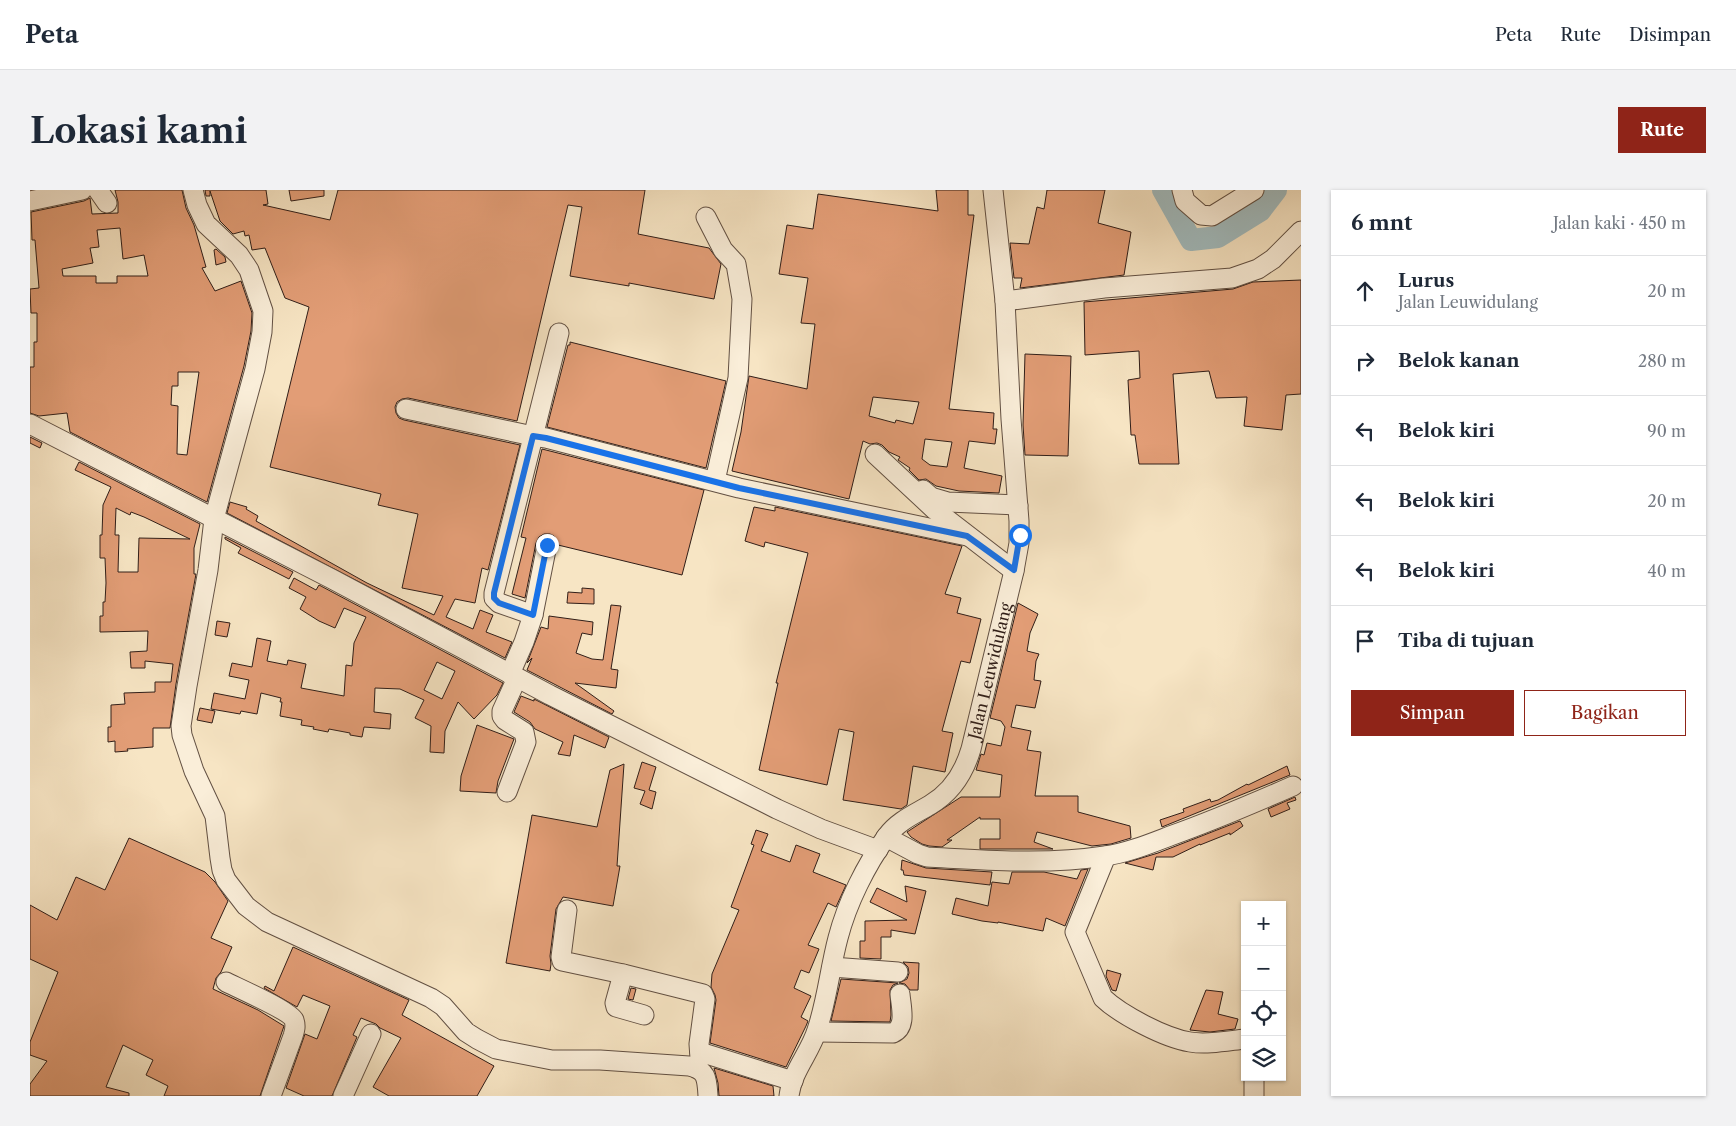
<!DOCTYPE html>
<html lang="id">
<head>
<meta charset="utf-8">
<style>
	:root { --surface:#fff; --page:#f2f2f3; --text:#1f2937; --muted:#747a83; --line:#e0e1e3; --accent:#8f2418 }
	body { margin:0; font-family:"Libre Caslon Text",serif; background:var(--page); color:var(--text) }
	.controls { position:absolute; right:15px; bottom:15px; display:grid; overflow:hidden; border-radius:0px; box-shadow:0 1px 4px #0004 }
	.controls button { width:45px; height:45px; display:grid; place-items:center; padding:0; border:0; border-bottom:1px solid var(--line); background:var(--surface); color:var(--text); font:25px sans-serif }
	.stop { position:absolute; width:15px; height:15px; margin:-11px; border:4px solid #1a73e8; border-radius:50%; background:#fff }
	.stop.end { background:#1a73e8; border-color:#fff; box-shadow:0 1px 5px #0008 }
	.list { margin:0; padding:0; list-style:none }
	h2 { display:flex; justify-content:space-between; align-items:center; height:65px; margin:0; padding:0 20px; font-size:21px }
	h2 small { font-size:16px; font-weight:400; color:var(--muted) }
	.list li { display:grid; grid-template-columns:32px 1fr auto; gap:15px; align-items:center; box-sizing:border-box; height:70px; padding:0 20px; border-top:1px solid var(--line) }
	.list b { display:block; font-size:19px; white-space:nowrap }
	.list p { margin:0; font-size:16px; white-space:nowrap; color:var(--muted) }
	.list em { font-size:16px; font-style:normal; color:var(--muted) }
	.actions { display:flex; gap:10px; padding:15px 20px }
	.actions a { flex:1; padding:11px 0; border:1px solid var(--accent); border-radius:0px; text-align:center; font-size:18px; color:var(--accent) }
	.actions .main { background:var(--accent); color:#fff }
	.icon { flex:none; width:28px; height:28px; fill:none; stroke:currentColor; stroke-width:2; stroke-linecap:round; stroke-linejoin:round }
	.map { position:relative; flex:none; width:1271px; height:906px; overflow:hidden; border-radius:0px }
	header { display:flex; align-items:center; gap:30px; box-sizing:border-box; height:70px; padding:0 25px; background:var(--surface); border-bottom:1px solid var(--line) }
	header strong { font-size:24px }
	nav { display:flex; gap:28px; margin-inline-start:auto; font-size:18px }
	.intro { display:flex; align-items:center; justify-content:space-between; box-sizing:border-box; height:120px; padding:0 30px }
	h1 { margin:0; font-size:35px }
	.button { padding:12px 22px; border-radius:0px; background:var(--accent); color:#fff; font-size:18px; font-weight:700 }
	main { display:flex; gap:30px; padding:0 30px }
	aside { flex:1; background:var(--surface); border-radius:0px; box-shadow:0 1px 4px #0004 }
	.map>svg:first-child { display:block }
</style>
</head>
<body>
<header>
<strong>Peta</strong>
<nav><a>Peta</a><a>Rute</a><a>Disimpan</a></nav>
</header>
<div class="intro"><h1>Lokasi kami</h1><a class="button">Rute</a></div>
<main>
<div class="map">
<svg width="1271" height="906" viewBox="0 0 1271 906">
	<rect width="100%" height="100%" fill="#f7e5c4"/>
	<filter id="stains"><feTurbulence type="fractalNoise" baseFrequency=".004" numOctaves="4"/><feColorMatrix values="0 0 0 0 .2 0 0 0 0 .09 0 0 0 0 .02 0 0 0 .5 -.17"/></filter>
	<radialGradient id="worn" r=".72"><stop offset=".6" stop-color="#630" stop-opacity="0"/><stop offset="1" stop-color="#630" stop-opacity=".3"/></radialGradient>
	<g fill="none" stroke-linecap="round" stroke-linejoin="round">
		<polyline stroke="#a2bcbf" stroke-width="22" points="1133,0 1161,50 1188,47 1230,21 1246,0"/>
	</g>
	<g fill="#e29d76" stroke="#301e18" fill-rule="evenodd">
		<path d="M 85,0 L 152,0 L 156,18 L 164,35 L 176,77 L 172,78 L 185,101 L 211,91 L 222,123 L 221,141 L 214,176 L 177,312 L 40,242 L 37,223 L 9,226 L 0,223 L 0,177 L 4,177 L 4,152 L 7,152 L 7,123 L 1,123 L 0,99 L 9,98 L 5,50 L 2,50 L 1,22 L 54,11 L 60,8 L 62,24 L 88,23 L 88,12 ZM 90,38 L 93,69 L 114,65 L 118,86 L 87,86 L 87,93 L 66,93 L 66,86 L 33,86 L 32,79 L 63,73 L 60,58 L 69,57 L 67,40 ZM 148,182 L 169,182 L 157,265 L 147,264 L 148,216 L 141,215 L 142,196 L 148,196 Z"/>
		<polygon points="175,0 236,0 238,14 233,15 300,30 308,0 615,0 608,44 679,58 691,74 684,109 599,93 599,96 540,86 552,17 538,15 487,231 378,208 372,209 367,212 365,217 366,223 369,228 374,230 490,255 458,380 452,378 445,413 425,409 416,427 443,439 450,420 463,425 456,442 482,452 475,468 197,323 200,312 217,317 216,319 228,326 226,331 337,393 404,425 413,406 372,398 388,324 348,315 351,304 240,277 279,117 255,108 235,58 222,60 219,45 215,46 214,41 203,44 190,31 180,1 180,6 176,6"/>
		<polygon points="259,0 294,0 294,6 261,11"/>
		<path d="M 906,0 L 938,0 L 938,25 L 944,25 L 919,219 L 964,223 L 963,239 L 967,239 L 965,254 L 939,251 L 934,278 L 972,286 L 969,303 L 929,301 L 906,296 L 896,289 L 889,290 L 879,280 L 880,278 L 868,270 L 870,267 L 859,262 L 852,255 L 847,253 L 840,254 L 833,251 L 819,309 L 702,281 L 711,242 L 719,186 L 777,199 L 785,134 L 771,133 L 778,88 L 749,84 L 757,35 L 783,39 L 788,4 L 908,21 ZM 843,207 L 889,212 L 883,234 L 866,230 L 865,233 L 839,226 ZM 895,249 L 922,252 L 917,277 L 900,275 L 892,269 Z"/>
		<polygon points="1017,0 1075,0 1068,33 1101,42 1094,85 990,98 992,88 984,88 980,53 999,54 1007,17 1014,19"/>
		<polygon points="186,59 195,67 196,72 186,75 184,60"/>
		<polygon points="1271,90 1271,204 1256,205 1252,240 1214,236 1217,207 1186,208 1179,181 1143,184 1149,274 1109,274 1105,245 1101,245 1098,190 1110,188 1109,161 1055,165 1054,112 1203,99 1223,92"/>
		<polygon points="540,152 696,191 676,278 517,237 538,155 540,155"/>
		<polygon points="995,164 1041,166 1038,266 995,265 993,235"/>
		<polygon points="0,247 12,253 10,258 0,253"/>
		<polygon points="512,259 674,300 652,385 528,355 527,351 524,346 520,344 514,344 509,347 506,353 495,408 482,404 496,348 491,347"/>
		<path d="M 49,272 L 170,334 L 164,358 L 164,384 L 166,384 L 146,494 L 140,538 L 123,538 L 123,557 L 97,559 L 98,561 L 85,562 L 85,551 L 78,552 L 78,537 L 81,537 L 81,515 L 95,514 L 94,503 L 125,502 L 125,492 L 141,492 L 143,474 L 115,471 L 115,478 L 101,478 L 100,462 L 117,461 L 118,441 L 70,442 L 70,426 L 73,426 L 73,412 L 75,412 L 76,393 L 75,368 L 70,368 L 70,345 L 72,345 L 73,315 L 81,297 L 45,280 ZM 86,318 L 100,325 L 101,322 L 114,327 L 160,349 L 109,348 L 108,382 L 88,382 L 89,345 L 85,345 Z"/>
		<polygon points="724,317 745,321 745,317 932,356 915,404 931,408 927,423 951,429 940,473 931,471 912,541 923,543 915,582 883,576 877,615 871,619 813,610 824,542 809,539 797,595 729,580 748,493 746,493 778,363 735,352 734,357 715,351"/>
		<polygon points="195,347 263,382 259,389 208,363 211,358 195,349"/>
		<path d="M 264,388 L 286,400 L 289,395 L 473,493 L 467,505 L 444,529 L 428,512 L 415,541 L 414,563 L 400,562 L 401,536 L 385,528 L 394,510 L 370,499 L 345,498 L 344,522 L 361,524 L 360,539 L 334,537 L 332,547 L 320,545 L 320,543 L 299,539 L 298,542 L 283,539 L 284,537 L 271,535 L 272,530 L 250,526 L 252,512 L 250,512 L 251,508 L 231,503 L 227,524 L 211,521 L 210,524 L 181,519 L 184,503 L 215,509 L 219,490 L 199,486 L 202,473 L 222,477 L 227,448 L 241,451 L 237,471 L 257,475 L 258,470 L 276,474 L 271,498 L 314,506 L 316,475 L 322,476 L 324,453 L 336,427 L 314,418 L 305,438 L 289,431 L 270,419 L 276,407 L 259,398 ZM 407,472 L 425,481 L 412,509 L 394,500 Z"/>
		<polygon points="552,398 564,399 564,414 537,413 538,402 552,403"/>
		<polygon points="988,413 1008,424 1000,443 997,461 1009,464 1006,471 1004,490 1011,491 1005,518 986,515 981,537 1001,541 997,560 1011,562 1005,606 1048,606 1048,622 1100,636 1101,648 1081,654 1062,656 1007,642 1004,652 1023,659 950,659 950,649 970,649 970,629 950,629 950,627 917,650 922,650 912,657 899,656 892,654 881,647 877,642 931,607 970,607 972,585 946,580 951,564 954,565 957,553 971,556 975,537 971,531 960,528"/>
		<polygon points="581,415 591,416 581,479 588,480 586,498 545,493 584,521 582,524 497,480 502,468 497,473 511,437 518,439 519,426 563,432 562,445 552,443 546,463 562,469 573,470"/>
		<polygon points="187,431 200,433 197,447 185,445"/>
		<polygon points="491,506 504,511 504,509 579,547 575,558 544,545 540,566 528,564 533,552 505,539 500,532 484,522"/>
		<polygon points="170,518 185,521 182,533 167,530"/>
		<polygon points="447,535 484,549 468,591 466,603 430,601 431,586"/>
		<polygon points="612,572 626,577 619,600 626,602 622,619 610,614 615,601 604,598"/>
		<polygon points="594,574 587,676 590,676 583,716 533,707 526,719 520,766 521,774 520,781 476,773 502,625 567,637 580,580"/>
		<polygon points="1257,576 1260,585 1132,637 1130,630 1154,622 1153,619 1180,609 1181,612 1188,610 1217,594 1218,595"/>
		<polygon points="1265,607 1266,610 1257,613 1260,619 1241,627 1238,619"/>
		<polygon points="1210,631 1213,636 1200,645 1200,643 1170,655 1170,654 1143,667 1126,667 1123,680 1095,673 1128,663"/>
		<polygon points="726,640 738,644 731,661 760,672 766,655 790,664 783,682 816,695 806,717 798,713 778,755 789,759 779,783 771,780 764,798 781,806 771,827 778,831 776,836 756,877 680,853 686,810 685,805 681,797 682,784 709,720 701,717 724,655 721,654"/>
		<polygon points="99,648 175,682 185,692 198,711 181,748 202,757 191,782 186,788 183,799 228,820 254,836 230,906 134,906 138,896 116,885 123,870 93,855 76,897 99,903 99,906 0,906 0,894 17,871 0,865 0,852 28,782 0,769 0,715 27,730 46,687 75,700"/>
		<polygon points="872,670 896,678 962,682 960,695 874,685 873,680 871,680"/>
		<polygon points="1058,679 1035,736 1016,728 1013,741 968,732 968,733 952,731 922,724 926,708 958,716 962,692 979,694 982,682 1014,682 1047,689 1051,680"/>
		<polygon points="875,696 896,701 885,744 861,740 861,747 851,747 851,769 830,768 830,751 835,751 835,731 877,730 840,712 847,698 877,712"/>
		<polygon points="263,757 379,810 372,825 464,876 447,906 359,906 343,897 371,848 350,838 346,834 331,828 323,845 327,847 302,906 274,906 256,898 275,844 287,849 300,816 273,805 267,817 234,798 235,796 244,801"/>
		<polygon points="873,772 889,773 888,800 880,800 875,794 869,793 877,789 879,783 878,777"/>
		<polygon points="1077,780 1091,784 1086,801 1082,800 1076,786"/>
		<polygon points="811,789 868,793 863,795 860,800 861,825 860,832 801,831"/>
		<polygon points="601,798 606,799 603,810 598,809"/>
		<polygon points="1176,800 1193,802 1188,824 1208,829 1205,839 1180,842 1160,840"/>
		<polygon points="684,878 743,896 744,906 689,906 688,893"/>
	</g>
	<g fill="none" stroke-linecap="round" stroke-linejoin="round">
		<g stroke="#625043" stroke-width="21">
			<g id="minor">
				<polyline points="68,0 77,13"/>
				<path d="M 163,0 L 167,15 L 176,34 L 209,65 L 219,80 L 233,121 L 232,142 L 225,179 L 184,329 L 178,380 L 157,496 L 151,536 L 152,545 L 164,581 L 185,626 L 190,668 L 192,680 L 196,690 L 216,716 L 237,732 L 401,808 L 413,816 L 436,842 L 447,849 L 466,859 L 522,870 L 570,870 L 659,876 C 677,880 677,889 678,906"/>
				<polyline points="1152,0 1155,11 1171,25 1182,26 1224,0"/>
				<polyline points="0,11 52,0"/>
				<polyline points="676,27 693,60 706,74 712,109 708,188 685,291"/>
				<polyline points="975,111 1074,98 1202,88 1228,79 1243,69 1271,41"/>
				<polyline points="376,219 503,246 516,248 709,298 937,346"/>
				<polyline points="0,234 302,389 520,505 747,619 791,639 848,660"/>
				<polyline points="845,264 905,320 984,381"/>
				<polyline points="893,300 901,307 918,312 988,315"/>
				<polyline points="503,425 469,413 464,408 464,403 529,143"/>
				<polyline points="480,484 494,452 503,425 517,355"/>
				<polyline points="477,602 496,552 494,542 475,530 472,526 472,521 487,488"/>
				<path d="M 856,647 L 888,664 L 897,667 C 956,670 1016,675 1075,666 C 1097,663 1119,654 1140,646 C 1182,631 1222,614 1263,596"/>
				<path d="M 1076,666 L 1045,742 L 1073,808 C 1091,825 1135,848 1160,852 C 1177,855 1197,851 1215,849"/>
				<polyline points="537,720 531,767 532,771 593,784 673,804 675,809 669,854 670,868 666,878"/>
				<polyline points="802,777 868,782"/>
				<polyline points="593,784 585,813 586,817 614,825"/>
				<path d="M 196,792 C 208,798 260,821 264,830 C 266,836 265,840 263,846 L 241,906"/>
				<path d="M 787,842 L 863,843 C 877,837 871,817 870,804"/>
				<polyline points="670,862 763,891"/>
				<polyline points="313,906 341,844"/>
				<path id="s1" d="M 759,906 C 762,881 780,863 787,840 C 797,810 800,778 808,748 C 817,713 836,675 857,646 C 868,631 885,624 900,615 C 922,602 934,583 941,559 L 984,381 L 989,353 L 989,331 L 981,229 L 975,111 L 963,0"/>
				<polyline points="1224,906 1224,887"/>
			</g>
		</g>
		<use href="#minor" stroke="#faeed9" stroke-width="19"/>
	</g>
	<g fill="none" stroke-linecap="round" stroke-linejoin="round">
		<polyline stroke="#1a73e8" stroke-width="6" points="517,355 503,425 469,413 464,408 464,403 503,246 516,248 709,298 937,346 984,380 990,345"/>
	</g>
	<g text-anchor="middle" stroke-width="5" stroke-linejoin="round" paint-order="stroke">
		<g font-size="16" fill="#301e18" stroke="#faeed9">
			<text dy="6" stroke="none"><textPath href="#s1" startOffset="485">Jalan Leuwidulang</textPath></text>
		</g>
	</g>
	<rect width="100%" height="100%" filter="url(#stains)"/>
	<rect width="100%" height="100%" fill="url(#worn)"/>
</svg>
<div class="controls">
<button>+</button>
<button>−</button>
<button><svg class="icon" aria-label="locate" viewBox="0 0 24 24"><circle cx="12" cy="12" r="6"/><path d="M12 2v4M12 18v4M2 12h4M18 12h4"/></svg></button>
<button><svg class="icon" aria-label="layers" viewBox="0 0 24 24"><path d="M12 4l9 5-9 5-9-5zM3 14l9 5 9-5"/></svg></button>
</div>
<div class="stop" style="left:990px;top:345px"></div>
<div class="stop end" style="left:517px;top:355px"></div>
</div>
<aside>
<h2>6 mnt<small>Jalan kaki · 450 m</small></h2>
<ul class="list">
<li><svg class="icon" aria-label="ahead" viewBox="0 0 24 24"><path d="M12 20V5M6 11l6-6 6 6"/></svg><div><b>Lurus</b><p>Jalan Leuwidulang</p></div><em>20 m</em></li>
<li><svg class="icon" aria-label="right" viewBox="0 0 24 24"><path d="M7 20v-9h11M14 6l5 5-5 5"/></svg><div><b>Belok kanan</b></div><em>280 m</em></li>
<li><svg class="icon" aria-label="left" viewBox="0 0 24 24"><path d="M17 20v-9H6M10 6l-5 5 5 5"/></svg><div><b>Belok kiri</b></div><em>90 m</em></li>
<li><svg class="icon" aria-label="left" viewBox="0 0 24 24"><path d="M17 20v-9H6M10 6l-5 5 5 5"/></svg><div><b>Belok kiri</b></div><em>20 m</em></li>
<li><svg class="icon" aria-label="left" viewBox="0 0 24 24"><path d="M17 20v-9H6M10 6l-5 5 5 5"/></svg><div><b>Belok kiri</b></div><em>40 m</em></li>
<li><svg class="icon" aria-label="arrive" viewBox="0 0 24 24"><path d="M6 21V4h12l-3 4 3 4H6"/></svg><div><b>Tiba di tujuan</b></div></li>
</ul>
<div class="actions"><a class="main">Simpan</a><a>Bagikan</a></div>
</aside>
</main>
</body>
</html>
